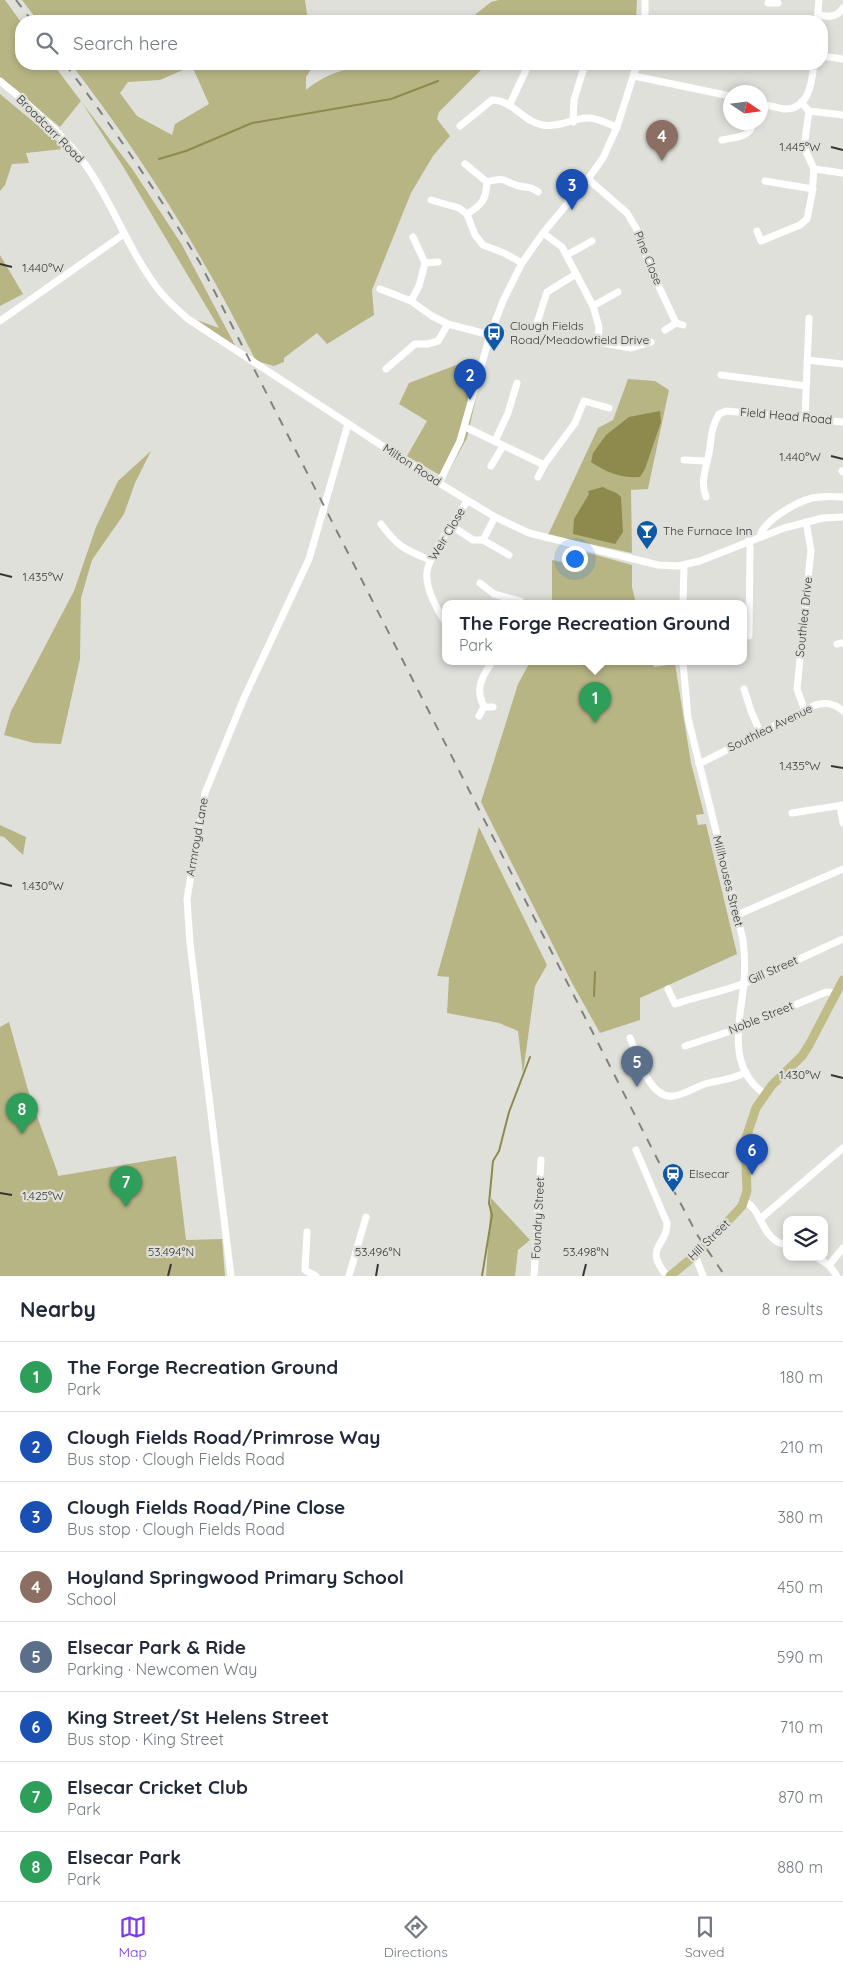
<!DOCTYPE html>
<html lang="en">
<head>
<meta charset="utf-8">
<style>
	:root { --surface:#fff; --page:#f6f6f7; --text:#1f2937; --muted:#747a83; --line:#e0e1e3; --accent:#7c3aed }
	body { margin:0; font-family:Quicksand,sans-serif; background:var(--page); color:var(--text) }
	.controls { position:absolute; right:15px; bottom:15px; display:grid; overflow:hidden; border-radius:10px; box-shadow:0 2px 8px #0003 }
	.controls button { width:45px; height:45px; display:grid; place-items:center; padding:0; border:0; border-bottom:1px solid var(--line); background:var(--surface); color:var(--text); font:25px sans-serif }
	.compass { position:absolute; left:723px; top:85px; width:45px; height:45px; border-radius:50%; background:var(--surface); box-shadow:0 2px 8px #0003; rotate:103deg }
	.you { position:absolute; left:574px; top:558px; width:18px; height:18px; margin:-12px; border:4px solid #fff; border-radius:50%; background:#1a73e8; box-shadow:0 0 0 8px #1a73e833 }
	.badge { display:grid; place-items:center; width:32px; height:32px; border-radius:50%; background:var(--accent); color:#fff; font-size:16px; font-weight:700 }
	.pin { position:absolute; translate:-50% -41px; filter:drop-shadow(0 1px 2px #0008) }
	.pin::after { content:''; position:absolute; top:26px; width:18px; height:15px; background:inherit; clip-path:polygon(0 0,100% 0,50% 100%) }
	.popup { position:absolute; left:442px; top:600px; width:305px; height:65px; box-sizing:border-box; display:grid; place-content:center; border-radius:10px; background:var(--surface); filter:drop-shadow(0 1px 4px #0005); font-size:16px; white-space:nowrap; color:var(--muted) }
	.popup b { font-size:19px; color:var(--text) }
	.popup::after { content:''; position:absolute; left:50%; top:100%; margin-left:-10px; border:10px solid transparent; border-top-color:var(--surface) }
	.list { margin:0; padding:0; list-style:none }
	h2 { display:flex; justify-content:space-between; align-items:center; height:65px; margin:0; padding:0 20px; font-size:21px }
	h2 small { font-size:16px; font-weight:400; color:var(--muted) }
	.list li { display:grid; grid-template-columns:32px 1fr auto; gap:15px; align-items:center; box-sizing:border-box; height:70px; padding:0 20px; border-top:1px solid var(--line) }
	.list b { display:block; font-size:19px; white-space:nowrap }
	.list p { margin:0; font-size:16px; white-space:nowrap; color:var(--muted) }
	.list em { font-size:16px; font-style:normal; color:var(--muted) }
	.icon { flex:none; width:28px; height:28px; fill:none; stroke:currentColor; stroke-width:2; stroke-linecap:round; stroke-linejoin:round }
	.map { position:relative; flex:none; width:843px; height:1276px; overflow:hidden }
	.search { position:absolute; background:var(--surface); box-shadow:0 2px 8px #0003; left:15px; right:15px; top:15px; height:55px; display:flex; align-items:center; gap:12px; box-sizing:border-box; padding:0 18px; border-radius:20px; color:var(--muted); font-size:19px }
	.sheet { height:625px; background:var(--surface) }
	nav { display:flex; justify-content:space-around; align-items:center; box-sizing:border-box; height:70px; border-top:1px solid var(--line); background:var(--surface); font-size:14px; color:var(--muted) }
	nav a { display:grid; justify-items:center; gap:2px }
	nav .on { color:var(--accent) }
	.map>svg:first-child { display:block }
</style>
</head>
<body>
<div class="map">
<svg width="843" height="1276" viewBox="0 0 843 1276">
	<rect width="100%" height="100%" fill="#e0e0db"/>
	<g fill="#b8b585" fill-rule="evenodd">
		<polygon points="0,0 5,0 21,22 21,64 53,64 133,170 182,245 236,347 197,320 219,328 124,168 81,101 60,127 0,78"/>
		<polygon points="22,0 305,0 308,21 38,21"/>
		<polygon points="499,0 637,0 636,21 467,21 491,2"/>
		<path d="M 71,64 L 312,64 L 312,68 L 306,77 L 306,90 C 338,63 377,64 416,64 C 440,64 463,64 487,64 L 439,112 L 437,119 L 450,136 L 433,156 L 411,193 L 372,290 L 374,315 L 327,344 L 317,333 L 284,358 L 284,362 L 274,366 L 256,361 C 204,256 142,156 71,64 ZM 192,66 L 209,104 L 175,124 L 172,135 L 137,116 L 120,93 L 128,82 L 160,80 Z"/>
		<polygon points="0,94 59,143 63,149 26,153 29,163 12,164 5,185 0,191"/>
		<polygon points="0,255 23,294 0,306"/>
		<polygon points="459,364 483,367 467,438 445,478 407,456 427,421 399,404 409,383"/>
		<polygon points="628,379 655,381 669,390 648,489 631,490 632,553 548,535 598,428 613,420"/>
		<polygon points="151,451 135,483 124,514 92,560 81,598 80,659 61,744 34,743 4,735 11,711 74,591 96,527 118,481"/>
		<polygon points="585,552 632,565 632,587 636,604 552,604 552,560 581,566"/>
		<polygon points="530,662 652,662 654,667 675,664 691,763 704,814 696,815 698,825 706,824 737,954 640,998 640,1020 600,1033 572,983 481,802 518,684"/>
		<polygon points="0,825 26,837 23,855 4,837 0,836"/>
		<polygon points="479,827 547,965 535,986 523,1074 518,1031 499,1023 447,1013 449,977 437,976"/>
		<polygon points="9,1022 30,1097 57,1171 58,1176 176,1156 186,1240 222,1239 225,1276 0,1276 0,1027"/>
		<polygon points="491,1198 530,1240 518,1250 515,1276 486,1276"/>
	</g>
	<g fill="#8e894c">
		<path d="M 660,411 L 661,422 L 645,469 L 640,477 C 621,478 607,473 591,462 L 593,453 L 606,435 L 629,417 Z"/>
		<path d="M 603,487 C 609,491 616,491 621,497 L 623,532 L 615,544 L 573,534 L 574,519 L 589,494 L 588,491 Z"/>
	</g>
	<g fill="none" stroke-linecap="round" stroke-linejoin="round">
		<g stroke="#8e894c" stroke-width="2">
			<polyline points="159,159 186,151 252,123 391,99 438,81"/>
			<polyline points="594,996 595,972"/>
			<polyline points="482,1276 492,1215 489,1203 493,1161 499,1151 509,1112 530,1057"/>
		</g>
		<g stroke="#fff" stroke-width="7">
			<polyline points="768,3 778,3"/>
			<path d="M 818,15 C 829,17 836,18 843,8"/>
			<polyline points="645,21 645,0"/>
			<polyline points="817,21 819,0"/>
			<polyline points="822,56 843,59"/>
			<polyline points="634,76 730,96"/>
			<path d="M 0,81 C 30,105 65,135 87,167 C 114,206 129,251 158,289 C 166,300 178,310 188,319 L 439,483 L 495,517 L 529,533 L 658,565 L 678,566 L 700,561 L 784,528 L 823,518 L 843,517"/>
			<polyline points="510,104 527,68"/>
			<path d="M 760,104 C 768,105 777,108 784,109 C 809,110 812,82 814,64"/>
			<polyline points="809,111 843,115"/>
			<polyline points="573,122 574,100 585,64"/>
			<path d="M 460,126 L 492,100 C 513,100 522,121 542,125 C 558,128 574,118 588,118 C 598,118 608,124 617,127"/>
			<path d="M 722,140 C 735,137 751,138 753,122"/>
			<path d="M 465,164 L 487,182 C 486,200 482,205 467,214"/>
			<polyline points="814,169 843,173"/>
			<polyline points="588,179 627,213 636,228 653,274 676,323"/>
			<polyline points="765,181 813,189"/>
			<path d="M 487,182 C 507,176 503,182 519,186 C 527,188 531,186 538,192"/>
			<polyline points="431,200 459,208 467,214 475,235 483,245 504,253 522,263"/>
			<polyline points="757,231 761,241 800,225 807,219 812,194 814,169 804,147 809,111 801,102"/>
			<polyline points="543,233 562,247 593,306 599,327 598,342 631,348 651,342"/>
			<polyline points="567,255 592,241"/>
			<polyline points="425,263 438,262"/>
			<polyline points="380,289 411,301 432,316 448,324 490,335"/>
			<polyline points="411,301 419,286 425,263 413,237"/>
			<polyline points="593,306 618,292"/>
			<polyline points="0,321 124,234"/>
			<polyline points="535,329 547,292 576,274"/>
			<polyline points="665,330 676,323 683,325"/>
			<polyline points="807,360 843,364"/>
			<polyline points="386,369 415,344 427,344 438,341 448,324"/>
			<polyline points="721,375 806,386"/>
			<polyline points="805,417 809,318"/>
			<polyline points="465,427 544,465"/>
			<polyline points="495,441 508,413 517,383"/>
			<polyline points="684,460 707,461"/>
			<polyline points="491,466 503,446"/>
			<polyline points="842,471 843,472"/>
			<polyline points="538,477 544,465 575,423 584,401 609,408"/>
			<polyline points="439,483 460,441 490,335 503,301 522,263 543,233 588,179 603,158 617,127 637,64"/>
			<path d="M 706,497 C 700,481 706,469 709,453 C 712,437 710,430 719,414 L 726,411 L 843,422"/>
			<path d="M 381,524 C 398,547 404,549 430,560"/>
			<polyline points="452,526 473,540 483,540 495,517"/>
			<path d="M 760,537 C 762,521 797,502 812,498 C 822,496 832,496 843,497"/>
			<polyline points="483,540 509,555"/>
			<polyline points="748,541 750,547 749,636"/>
			<polyline points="480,583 494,594 520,601 518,604"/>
			<polyline points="683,604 684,566"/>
			<path d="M 446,623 C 437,610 425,588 427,572 C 429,555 457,518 467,501"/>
			<polyline points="837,644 843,643"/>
			<path d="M 683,662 L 688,718 L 743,940 C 745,955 745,969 744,983 C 740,1021 726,1068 765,1094"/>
			<polyline points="744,689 751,711 760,732"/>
			<polyline points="484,707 493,707"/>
			<polyline points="805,711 797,689 811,550 806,522"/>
			<path d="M 479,716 L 484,707 C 475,689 481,678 492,662"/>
			<path d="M 699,764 L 815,705 C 826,702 834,703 843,711"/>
			<polyline points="840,806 843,823"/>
			<polyline points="792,813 843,805"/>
			<polyline points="737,915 843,869"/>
			<path d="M 668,989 L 675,1004 C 698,996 722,992 745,983 C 778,969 810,954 843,939"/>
			<path d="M 630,1038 C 638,1056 649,1099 673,1096 C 684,1095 695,1087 705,1084 C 719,1080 733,1080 746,1072"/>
			<polyline points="685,1046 737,1029 826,992 837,993"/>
			<path d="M 636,1150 L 667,1223 C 668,1246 642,1246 667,1276"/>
			<path d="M 744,1201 C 760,1208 761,1231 775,1240 C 778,1243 783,1244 787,1245"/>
			<polyline points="760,1219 843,1148"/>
			<polyline points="307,1232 305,1270 316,1276"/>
			<polyline points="695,1255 703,1276"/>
			<polyline points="816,1257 829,1265 837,1276"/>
			<polyline points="829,1265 843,1248"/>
			<polyline points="231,1276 190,943 187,899 205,793 244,698 309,559 348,424"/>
			<polyline points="349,1276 366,1217"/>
			<polyline points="534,1276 541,1160"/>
		</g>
		<polyline stroke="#c0bc88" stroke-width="9" points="670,1276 698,1253 742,1206 747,1191 745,1141 756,1108 772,1085 802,1056 809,1045 843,980"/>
		<g stroke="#81817e" stroke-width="2" stroke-dasharray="9 9" stroke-linecap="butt">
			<polyline points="16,0 32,21"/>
			<path d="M 65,64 C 114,128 158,194 200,263 L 668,1180 L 698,1236 L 725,1276"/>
		</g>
	</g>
	<path fill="none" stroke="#363634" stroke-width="2" d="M 831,147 L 843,150M 0,264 L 12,267M 831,456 L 843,459M 0,574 L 12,577M 831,766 L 843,768M 0,883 L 12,886M 831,1075 L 843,1078M 0,1193 L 12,1195M 168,1276 L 171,1264M 376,1276 L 378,1264M 583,1276 L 586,1264"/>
	<defs>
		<g id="bus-pin" transform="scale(1.125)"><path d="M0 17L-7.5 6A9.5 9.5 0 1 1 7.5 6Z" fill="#0d58a7" stroke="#e0e0db"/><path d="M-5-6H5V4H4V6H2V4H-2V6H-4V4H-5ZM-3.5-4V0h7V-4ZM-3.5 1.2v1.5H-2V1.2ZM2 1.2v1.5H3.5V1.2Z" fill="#fff"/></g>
		<g id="bar-pin" transform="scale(1.125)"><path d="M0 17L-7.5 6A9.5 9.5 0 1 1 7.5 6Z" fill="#0d58a7" stroke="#e0e0db"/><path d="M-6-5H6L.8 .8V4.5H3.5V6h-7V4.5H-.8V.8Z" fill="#fff"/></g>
		<g id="station-pin" transform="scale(1.125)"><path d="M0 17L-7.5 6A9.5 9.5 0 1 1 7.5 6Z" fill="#0d58a7" stroke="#e0e0db"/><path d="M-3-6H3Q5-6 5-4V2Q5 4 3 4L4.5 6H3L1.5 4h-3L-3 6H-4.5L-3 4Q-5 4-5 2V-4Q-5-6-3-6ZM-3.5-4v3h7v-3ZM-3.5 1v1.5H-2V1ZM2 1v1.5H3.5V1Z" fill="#fff"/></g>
	</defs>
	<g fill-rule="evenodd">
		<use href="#bus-pin" x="494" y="333"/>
		<use href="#bar-pin" x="647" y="531"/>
		<use href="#station-pin" x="673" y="1174"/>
	</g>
	<g text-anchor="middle" stroke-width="4.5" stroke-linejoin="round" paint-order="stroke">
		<g font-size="12" fill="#363634" stroke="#e0e0db">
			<text transform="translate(50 129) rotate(45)" y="4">Broadcarr Road</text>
			<text transform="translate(648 258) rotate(68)" y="4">Pine Close</text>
			<text transform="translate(786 416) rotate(5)" y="4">Field Head Road</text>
			<text transform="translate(412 465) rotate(33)" y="4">Milton Road</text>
			<text transform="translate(447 534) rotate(-59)" y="4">Weir Close</text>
			<text transform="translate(804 617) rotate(-84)" y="4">Southlea Drive</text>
			<text transform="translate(770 728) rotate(-26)" y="4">Southlea Avenue</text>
			<text transform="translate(197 837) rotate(-80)" y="4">Armroyd Lane</text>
			<text transform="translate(728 881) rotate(76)" y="4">Millhouses Street</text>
			<text transform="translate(773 970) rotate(-24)" y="4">Gill Street</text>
			<text transform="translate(761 1018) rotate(-22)" y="4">Noble Street</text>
			<text transform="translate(538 1218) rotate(-87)" y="4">Foundry Street</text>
			<text transform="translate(709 1240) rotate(-44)" y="4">Hill Street</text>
		</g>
		<g font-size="12" fill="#363634" stroke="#e0e0db" text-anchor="start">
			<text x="510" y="330">Clough Fields<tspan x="510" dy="14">Road/Meadowfield Drive</tspan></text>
			<text x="663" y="535">The Furnace Inn</text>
			<text x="689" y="1178">Elsecar</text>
		</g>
	</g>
	<g font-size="12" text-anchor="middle" fill="#363634" stroke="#e0e0db" stroke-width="4.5" stroke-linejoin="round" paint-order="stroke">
		<text x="800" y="151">1.445°W</text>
		<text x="43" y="272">1.440°W</text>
		<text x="800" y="461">1.440°W</text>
		<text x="43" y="581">1.435°W</text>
		<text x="800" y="770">1.435°W</text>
		<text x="43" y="890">1.430°W</text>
		<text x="800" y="1079">1.430°W</text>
		<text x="43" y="1200">1.425°W</text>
		<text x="171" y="1256">53.494°N</text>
		<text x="378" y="1256">53.496°N</text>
		<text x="586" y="1256">53.498°N</text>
	</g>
</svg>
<div class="controls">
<button><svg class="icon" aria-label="layers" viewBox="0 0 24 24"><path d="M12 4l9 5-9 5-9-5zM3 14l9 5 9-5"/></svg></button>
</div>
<svg class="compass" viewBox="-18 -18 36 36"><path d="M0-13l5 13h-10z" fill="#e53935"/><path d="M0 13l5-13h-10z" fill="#747a83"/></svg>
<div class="you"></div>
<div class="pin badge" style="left:595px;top:723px;background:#2e9e5b">1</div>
<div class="popup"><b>The Forge Recreation Ground</b>Park</div>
<div class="pin badge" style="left:470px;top:400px;background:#1a4fb4">2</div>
<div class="pin badge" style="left:572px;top:210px;background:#1a4fb4">3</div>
<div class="pin badge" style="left:662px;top:161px;background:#8d6e63">4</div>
<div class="pin badge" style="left:637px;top:1087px;background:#5c6f8a">5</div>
<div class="pin badge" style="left:752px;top:1175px;background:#1a4fb4">6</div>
<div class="pin badge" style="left:126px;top:1207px;background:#2e9e5b">7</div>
<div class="pin badge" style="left:22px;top:1134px;background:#2e9e5b">8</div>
<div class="search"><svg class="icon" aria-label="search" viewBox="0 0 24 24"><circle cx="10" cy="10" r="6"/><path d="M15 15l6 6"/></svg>Search here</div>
</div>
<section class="sheet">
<h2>Nearby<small>8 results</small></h2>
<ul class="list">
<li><span class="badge" style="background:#2e9e5b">1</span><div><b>The Forge Recreation Ground</b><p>Park</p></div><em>180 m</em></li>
<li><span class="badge" style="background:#1a4fb4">2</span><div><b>Clough Fields Road/Primrose Way</b><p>Bus stop · Clough Fields Road</p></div><em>210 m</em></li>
<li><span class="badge" style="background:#1a4fb4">3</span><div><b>Clough Fields Road/Pine Close</b><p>Bus stop · Clough Fields Road</p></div><em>380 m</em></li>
<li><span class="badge" style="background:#8d6e63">4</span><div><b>Hoyland Springwood Primary School</b><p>School</p></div><em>450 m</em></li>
<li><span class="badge" style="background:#5c6f8a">5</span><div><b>Elsecar Park &amp; Ride</b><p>Parking · Newcomen Way</p></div><em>590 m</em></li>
<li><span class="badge" style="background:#1a4fb4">6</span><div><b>King Street/St Helens Street</b><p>Bus stop · King Street</p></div><em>710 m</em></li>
<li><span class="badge" style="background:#2e9e5b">7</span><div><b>Elsecar Cricket Club</b><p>Park</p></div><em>870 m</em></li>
<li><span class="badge" style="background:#2e9e5b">8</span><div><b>Elsecar Park</b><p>Park</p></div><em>880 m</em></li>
</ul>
</section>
<nav>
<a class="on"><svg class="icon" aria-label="map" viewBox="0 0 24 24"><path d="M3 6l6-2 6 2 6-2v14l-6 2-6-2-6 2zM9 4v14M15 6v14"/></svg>Map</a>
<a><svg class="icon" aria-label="directions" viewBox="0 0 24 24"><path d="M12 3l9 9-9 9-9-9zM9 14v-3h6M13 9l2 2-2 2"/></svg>Directions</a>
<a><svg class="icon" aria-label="saved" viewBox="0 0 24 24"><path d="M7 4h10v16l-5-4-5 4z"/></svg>Saved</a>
</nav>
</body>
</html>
